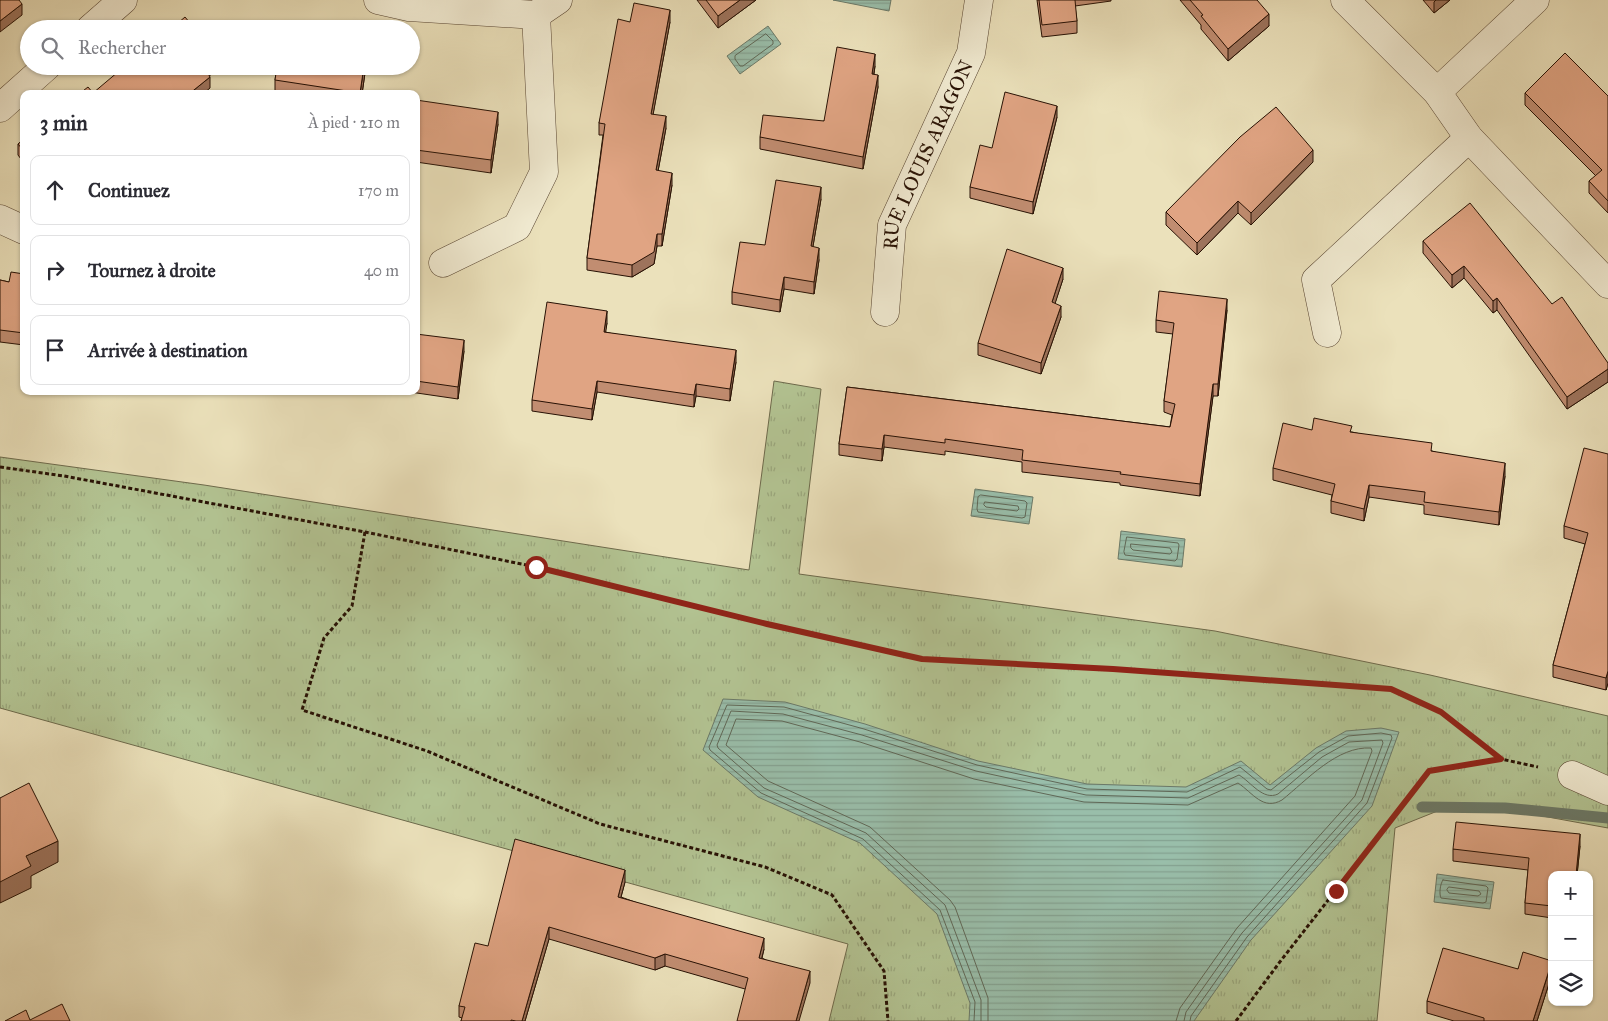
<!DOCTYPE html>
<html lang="fr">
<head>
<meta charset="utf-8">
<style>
	:root { --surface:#fff; --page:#f7f7f7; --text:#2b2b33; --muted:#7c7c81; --line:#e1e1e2 }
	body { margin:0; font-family:"IM FELL Great Primer",serif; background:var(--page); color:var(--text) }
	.controls { position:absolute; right:15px; bottom:15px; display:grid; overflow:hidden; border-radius:10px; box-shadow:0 1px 4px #0004 }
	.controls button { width:45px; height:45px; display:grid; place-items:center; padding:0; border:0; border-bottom:1px solid var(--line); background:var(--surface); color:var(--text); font:25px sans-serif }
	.stop { position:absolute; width:15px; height:15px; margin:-11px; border:4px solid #8f2418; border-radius:50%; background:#fff }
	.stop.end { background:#8f2418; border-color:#fff; box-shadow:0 1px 5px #0008 }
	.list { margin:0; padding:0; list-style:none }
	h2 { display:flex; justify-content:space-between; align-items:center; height:65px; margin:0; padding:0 20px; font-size:21px }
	h2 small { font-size:16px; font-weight:400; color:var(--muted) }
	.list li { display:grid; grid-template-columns:32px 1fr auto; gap:15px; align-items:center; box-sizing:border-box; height:70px; margin:0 10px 10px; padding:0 10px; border:1px solid var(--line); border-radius:10px }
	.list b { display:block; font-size:19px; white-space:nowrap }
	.list em { font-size:16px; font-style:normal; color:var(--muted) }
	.icon { flex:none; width:28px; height:28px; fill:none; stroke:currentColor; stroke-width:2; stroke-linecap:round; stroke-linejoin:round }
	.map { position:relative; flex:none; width:1608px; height:1021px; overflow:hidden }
	.search { position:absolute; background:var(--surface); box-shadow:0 1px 4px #0004; left:20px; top:20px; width:400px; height:55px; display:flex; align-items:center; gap:12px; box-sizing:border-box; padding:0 18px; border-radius:28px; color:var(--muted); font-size:19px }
	.panel { position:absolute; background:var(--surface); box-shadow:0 1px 4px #0004; left:20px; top:90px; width:400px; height:305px; border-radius:10px }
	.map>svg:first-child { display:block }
</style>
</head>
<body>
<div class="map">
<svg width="1608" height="1021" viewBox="0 0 1608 1021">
	<defs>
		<pattern id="park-tufts" width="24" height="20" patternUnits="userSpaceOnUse" patternTransform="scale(1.25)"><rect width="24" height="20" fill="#b3c493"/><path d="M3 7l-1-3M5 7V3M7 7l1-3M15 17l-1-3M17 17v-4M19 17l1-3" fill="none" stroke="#9aa77d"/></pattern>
		<pattern id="water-rules" width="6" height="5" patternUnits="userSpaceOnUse" patternTransform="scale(1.25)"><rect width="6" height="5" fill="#99beaa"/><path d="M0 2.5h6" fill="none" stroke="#84a291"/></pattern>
	</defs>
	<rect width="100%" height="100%" fill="#ebe1bb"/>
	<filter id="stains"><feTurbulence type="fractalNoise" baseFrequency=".004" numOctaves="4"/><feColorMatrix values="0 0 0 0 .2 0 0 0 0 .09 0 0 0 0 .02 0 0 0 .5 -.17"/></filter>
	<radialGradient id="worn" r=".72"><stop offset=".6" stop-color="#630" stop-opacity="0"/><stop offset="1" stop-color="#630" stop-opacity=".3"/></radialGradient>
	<polygon fill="url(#park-tufts)" stroke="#6d6a4c" points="774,381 821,389 799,574 1215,631 1430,675 1608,716 1608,828 1526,813 1440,810 1395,828 1377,1021 829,1021 848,944 0,708 0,457 204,485 749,570"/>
	<g fill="url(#water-rules)" stroke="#6b7968">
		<polygon points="833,0 891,0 889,11"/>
		<polygon points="768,26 781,44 740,74 727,56"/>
		<polygon points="975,489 1033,497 1029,524 971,516"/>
		<polygon points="1121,531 1185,539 1182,567 1118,559"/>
		<polygon points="723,699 785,702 865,724 978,761 1087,784 1186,787 1241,761 1270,785 1316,748 1346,731 1381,728 1399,732 1372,806 1251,940 1194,1021 969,1021 970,1003 937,914 860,843 758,797 703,750"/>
		<polygon points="1437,874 1494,882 1490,909 1434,902"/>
	</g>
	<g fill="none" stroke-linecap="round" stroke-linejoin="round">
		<g stroke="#606857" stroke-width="1">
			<polygon points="766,34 773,41 773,44 743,66 740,66 735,59 735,56"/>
			<polygon points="981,495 1025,501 1027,503 1025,517 1022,518 978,512 977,509 978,497"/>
			<polygon points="985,502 1018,506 1019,509 1017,511 986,507 984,505"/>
			<polygon points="1127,537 1178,543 1179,545 1177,559 1175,561 1125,555 1124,552"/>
			<polygon points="1131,544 1170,548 1172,552 1170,554 1133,550 1131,548"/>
			<path d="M 1443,880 L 1486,886 L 1488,888 L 1486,902 L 1483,903 L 1441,898 C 1439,894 1440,884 1443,880 Z"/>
			<polygon points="1449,887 1479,891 1481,894 1478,896 1449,893 1447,890"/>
			<polyline points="974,1021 975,1002 940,910 863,839 761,793 710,750 709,747 727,705 784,707 864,729 977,765 1087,789 1187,792 1240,767 1267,789 1271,790 1319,752 1348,736 1381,733 1391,735 1392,738 1367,803 1247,937 1191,1016 1190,1021"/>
			<path d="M 981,1021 L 981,1000 L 945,905 L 866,833 L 764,788 L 718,748 L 717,745 L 731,711 L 783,714 L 862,735 L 976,771 L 1086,795 L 1188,798 L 1239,775 C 1251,782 1263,801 1278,794 L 1322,757 L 1349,742 L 1382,740 L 1383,743 L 1362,800 L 1242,933 L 1186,1012 L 1184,1021"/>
			<path d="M 988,1021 L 988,998 L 955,907 L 950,900 L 870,827 L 768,781 L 726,745 L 736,719 L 782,721 L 860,742 L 974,779 L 1084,802 L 1188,805 L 1238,783 C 1253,793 1263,811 1282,800 C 1307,780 1337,746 1371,748 L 1372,751 L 1355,796 L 1237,928 L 1180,1008 L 1176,1021"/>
		</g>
		<polyline stroke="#6b7968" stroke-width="11" points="1422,807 1505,808 1608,818"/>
		<g stroke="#584532" stroke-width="29">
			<g id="minor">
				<polyline points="378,0 409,7 536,15 558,0"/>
				<polyline points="1345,0 1437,92 1469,138 1608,284"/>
				<polyline points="90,29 123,0"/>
				<polyline points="1437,92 1535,0"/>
				<polyline points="0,108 47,66"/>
				<polyline points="0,219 24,230"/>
				<polyline points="443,263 517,227 544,172 536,15"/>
				<path id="s1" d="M 885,312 L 892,225 L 971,53 L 979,0"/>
				<polyline points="1327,333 1316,280 1469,138"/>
				<polyline points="1572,775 1608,791"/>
			</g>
		</g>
		<g stroke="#271104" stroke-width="3" stroke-dasharray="4 2.5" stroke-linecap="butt">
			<polyline points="0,467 64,476 365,532 536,567 767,624 922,659 1113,669 1391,689 1441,712 1501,759 1538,767"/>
			<polyline points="365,532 352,606 324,638 302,710 427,751 600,824 765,867 832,895 884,971 888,1021"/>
			<polyline points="1236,1021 1279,963 1429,771 1501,759"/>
		</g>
		<use href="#minor" stroke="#f2ecd3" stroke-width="28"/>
	</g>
	<g fill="#c18d71" stroke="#271104">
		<polygon points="697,0 756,0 718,28"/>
		<polygon points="1037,0 1111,0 1111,1 1075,6 1077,21 1077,33 1042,37"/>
		<polygon points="1180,0 1257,0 1269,26 1228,61 1201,29 1201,25"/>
		<polygon points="1423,0 1450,0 1434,13"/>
		<polygon points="630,22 670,22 653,114 666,128 658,171 672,185 662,246 657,246 654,264 632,277 587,270 587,258 603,135 599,135 599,123"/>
		<polygon points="277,66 366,66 362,94 282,94 275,93 275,80"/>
		<polygon points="875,66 874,74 878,87 863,169 760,149 760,137 824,121"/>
		<polygon points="1525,93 1608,96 1608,213 1589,193 1589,181 1596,176 1525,105"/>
		<polygon points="416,100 498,124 491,173 416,162"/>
		<polygon points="1057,117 1033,214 970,198 970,187 992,148"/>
		<polygon points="24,139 24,163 18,155 18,144"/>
		<polygon points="1313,162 1251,225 1238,213 1197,255 1166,225 1166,212"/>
		<polygon points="821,199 813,246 819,260 814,294 784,289 780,312 732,304 732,292 765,245"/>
		<polygon points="1423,241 1552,304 1608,363 1608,382 1567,409 1497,310 1493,313 1464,278 1452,288 1423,253"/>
		<polygon points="24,274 24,345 0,342 0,280 9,282"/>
		<polygon points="1063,279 1055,303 1061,317 1041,374 978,355 978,343"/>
		<polygon points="1227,310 1218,396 1213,396 1200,496 1120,485 1120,483 1022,472 1022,462 945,451 945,455 884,447 882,461 839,455 839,444 847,387 1170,427 1172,415 1164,412 1164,401 1173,334 1156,332 1156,320"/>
		<polygon points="607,323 605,332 736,362 730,401 696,396 694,407 597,392 592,420 532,411 532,400"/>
		<polygon points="416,334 464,351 458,399 403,391 416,391"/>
		<polygon points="1312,430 1352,432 1432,451 1505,476 1499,525 1424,514 1424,505 1369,497 1364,521 1331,513 1331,501 1332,495 1273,480 1273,468"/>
		<polygon points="1608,454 1608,683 1606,690 1553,677 1553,665 1585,544 1564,538 1564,526"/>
		<polygon points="1580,846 1577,875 1552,875 1552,918 1525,914 1525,903 1528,870 1453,861 1453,849"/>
		<polygon points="625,882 621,897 764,949 762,958 810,983 745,989 665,966 655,970 549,939 525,1021 461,1021 462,1018 459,1017 459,1006 488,946"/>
		<polygon points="1552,961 1552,974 1537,1021 1454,1021 1427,1013 1427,1001 1518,969"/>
	</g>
	<g fill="#9d735c" stroke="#271104">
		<polygon points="740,0 756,0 718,28 718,16"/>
		<polygon points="1436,0 1450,0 1434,13 1434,2"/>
		<polygon points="22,4 22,15 0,32 0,21"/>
		<polygon points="670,10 670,22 651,126 651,114"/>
		<polygon points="1269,14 1269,26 1228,61 1228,49"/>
		<polygon points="875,54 875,66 872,85 872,74"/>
		<polygon points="207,66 217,66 217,69 205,80 205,68"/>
		<polygon points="364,66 366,66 362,94 360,94"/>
		<polygon points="878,75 878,87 863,169 863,157"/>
		<polygon points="210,77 210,88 203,94 189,94"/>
		<polygon points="1057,106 1057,117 1033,214 1033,202"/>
		<polygon points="498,112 498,124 491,173 491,160"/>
		<polygon points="666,116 666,128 656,182 656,170"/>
		<polygon points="1313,150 1313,162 1251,225 1251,213"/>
		<polygon points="672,173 672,185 662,246 662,234"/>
		<polygon points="821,187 821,199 811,258 811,246"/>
		<polygon points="1238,201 1238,213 1197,255 1197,243"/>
		<polygon points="657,234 657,246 654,264 632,277 632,265"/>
		<polygon points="819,248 819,260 814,294 814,282"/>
		<polygon points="1464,266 1464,278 1452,288 1452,275"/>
		<polygon points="1063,268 1063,279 1052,313 1052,302"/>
		<polygon points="784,277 784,289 780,312 780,300"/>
		<polygon points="1497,298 1497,310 1493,313 1493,301"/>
		<polygon points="1227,299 1227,310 1218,396 1218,384"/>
		<polygon points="1061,306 1061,317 1041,374 1041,363"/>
		<polygon points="607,311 607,323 604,344 604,332"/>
		<polygon points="464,340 464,351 458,399 458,387"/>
		<polygon points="736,350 736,362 730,401 730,389"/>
		<polygon points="1608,369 1608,382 1567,409 1567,397"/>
		<polygon points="597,381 597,392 592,420 592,409"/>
		<polygon points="696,384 696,396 694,407 694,395"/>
		<polygon points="1213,384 1213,396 1200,496 1200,484"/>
		<polygon points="884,435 884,447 882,461 882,449"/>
		<polygon points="1505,463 1505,476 1499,525 1499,512"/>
		<polygon points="1369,485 1369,497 1364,521 1364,509"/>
		<polygon points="1608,671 1608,683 1606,690 1606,678"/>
		<polygon points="1580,834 1580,846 1577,875 1576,875"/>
		<polygon points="58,841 58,862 31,876 31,888 0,903 0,882 26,856"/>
		<polygon points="625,870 625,882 618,908 618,897"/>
		<polygon points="549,927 549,939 525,1021 522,1021"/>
		<polygon points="764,938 764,949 759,969 759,958"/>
		<polygon points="665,954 665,966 655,970 655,958"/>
		<polygon points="1552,962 1552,974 1537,1021 1533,1021"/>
		<polygon points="810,971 810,983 799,1021 796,1021"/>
	</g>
	<g fill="#e0a483" stroke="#271104">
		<polygon points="0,0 19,0 22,4 0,21"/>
		<polygon points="706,0 740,0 718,16"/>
		<polygon points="1039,0 1075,0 1077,21 1042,25"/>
		<polygon points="1190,0 1257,0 1269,14 1228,49 1201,16 1203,15"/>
		<polygon points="634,3 670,10 651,114 666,116 656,170 672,173 662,234 657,234 654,252 632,265 587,258 605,124 599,123 618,19 630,22"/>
		<polygon points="185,17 195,29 171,29"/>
		<polygon points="837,47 875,54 872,74 878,75 863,157 760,137 763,115 824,121"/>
		<polygon points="1565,53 1608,96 1608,201 1589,181 1602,170 1525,93"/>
		<polygon points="125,66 207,66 205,68 210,77 189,94 177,94 175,92 173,94 79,94 88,87 93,93"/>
		<polygon points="277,66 364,66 360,93 275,80"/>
		<polygon points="1005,92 1057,106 1033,202 970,187 980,145 992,148"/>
		<polygon points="416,100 498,112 491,160 416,150"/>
		<polygon points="1276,107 1313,150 1251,213 1238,201 1197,243 1166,212 1240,137"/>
		<polygon points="24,139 24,151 18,144"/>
		<polygon points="776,180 821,187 811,246 819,248 814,282 784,277 780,300 732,292 740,242 765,245"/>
		<polygon points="1470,203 1552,304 1562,297 1608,363 1608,369 1567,397 1497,298 1493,301 1464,266 1452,275 1423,241"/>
		<polygon points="1007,249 1063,268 1052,302 1061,306 1041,363 978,343"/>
		<polygon points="11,272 24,274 24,333 0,330 0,280 9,282"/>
		<polygon points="1159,291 1227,299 1218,384 1213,384 1200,484 1120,474 1121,472 1022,460 1023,450 945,439 945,443 884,435 882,449 839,444 847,387 1170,427 1175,404 1164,401 1174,323 1156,320"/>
		<polygon points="547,302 607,311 604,332 736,350 730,389 696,384 694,395 597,381 592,409 532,400"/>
		<polygon points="416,334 464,340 458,387 416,381"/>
		<polygon points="1314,418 1352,426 1350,432 1432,443 1431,451 1505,463 1499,512 1424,502 1425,492 1369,485 1364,509 1331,501 1335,484 1273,468 1283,423 1312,430"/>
		<polygon points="1584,448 1608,454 1608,671 1606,678 1553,665 1588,533 1564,526"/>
		<polygon points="29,783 58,841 26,856 31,866 0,882 0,798"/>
		<polygon points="1456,822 1580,834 1576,875 1552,875 1552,906 1525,903 1529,858 1453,849"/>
		<polygon points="515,839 625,870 618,897 764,938 759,958 810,971 796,1021 737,1021 748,978 665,954 655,958 549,927 522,1021 516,1021 511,1020 511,1021 461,1021 465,1007 459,1006 475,943 488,946"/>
		<polygon points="1443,948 1518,969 1523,952 1552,961 1533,1021 1484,1021 1484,1018 1427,1001"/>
		<polygon points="62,1004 70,1021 5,1021 26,1010 30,1020"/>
	</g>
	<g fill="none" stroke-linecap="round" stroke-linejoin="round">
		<polyline stroke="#8f2418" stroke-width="6" points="536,567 767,624 922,659 1113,669 1391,689 1441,712 1501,759 1429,771 1336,891"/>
	</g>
	<g text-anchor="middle" stroke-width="4" stroke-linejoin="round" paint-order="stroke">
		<g font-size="20" fill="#271104" stroke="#f2ecd3">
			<text dy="7" stroke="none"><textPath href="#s1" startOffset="165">RUE LOUIS ARAGON</textPath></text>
		</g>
	</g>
	<rect width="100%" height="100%" filter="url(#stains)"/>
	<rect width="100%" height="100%" fill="url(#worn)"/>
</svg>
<div class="controls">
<button>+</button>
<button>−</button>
<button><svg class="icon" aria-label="layers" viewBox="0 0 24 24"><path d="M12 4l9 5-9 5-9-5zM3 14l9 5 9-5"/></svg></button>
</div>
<div class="stop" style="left:536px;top:567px"></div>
<div class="stop end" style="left:1336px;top:891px"></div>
<div class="search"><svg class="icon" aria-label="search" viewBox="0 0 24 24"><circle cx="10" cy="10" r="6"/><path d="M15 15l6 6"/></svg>Rechercher</div>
<section class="panel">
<h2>3 min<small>À pied · 210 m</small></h2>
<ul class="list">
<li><svg class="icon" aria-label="ahead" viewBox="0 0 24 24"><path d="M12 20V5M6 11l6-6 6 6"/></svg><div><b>Continuez</b></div><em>170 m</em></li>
<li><svg class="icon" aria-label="right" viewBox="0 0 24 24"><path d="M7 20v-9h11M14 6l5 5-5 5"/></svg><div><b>Tournez à droite</b></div><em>40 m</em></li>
<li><svg class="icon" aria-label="arrive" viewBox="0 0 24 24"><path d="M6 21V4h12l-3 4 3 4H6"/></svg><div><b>Arrivée à destination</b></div></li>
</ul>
</section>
</div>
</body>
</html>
